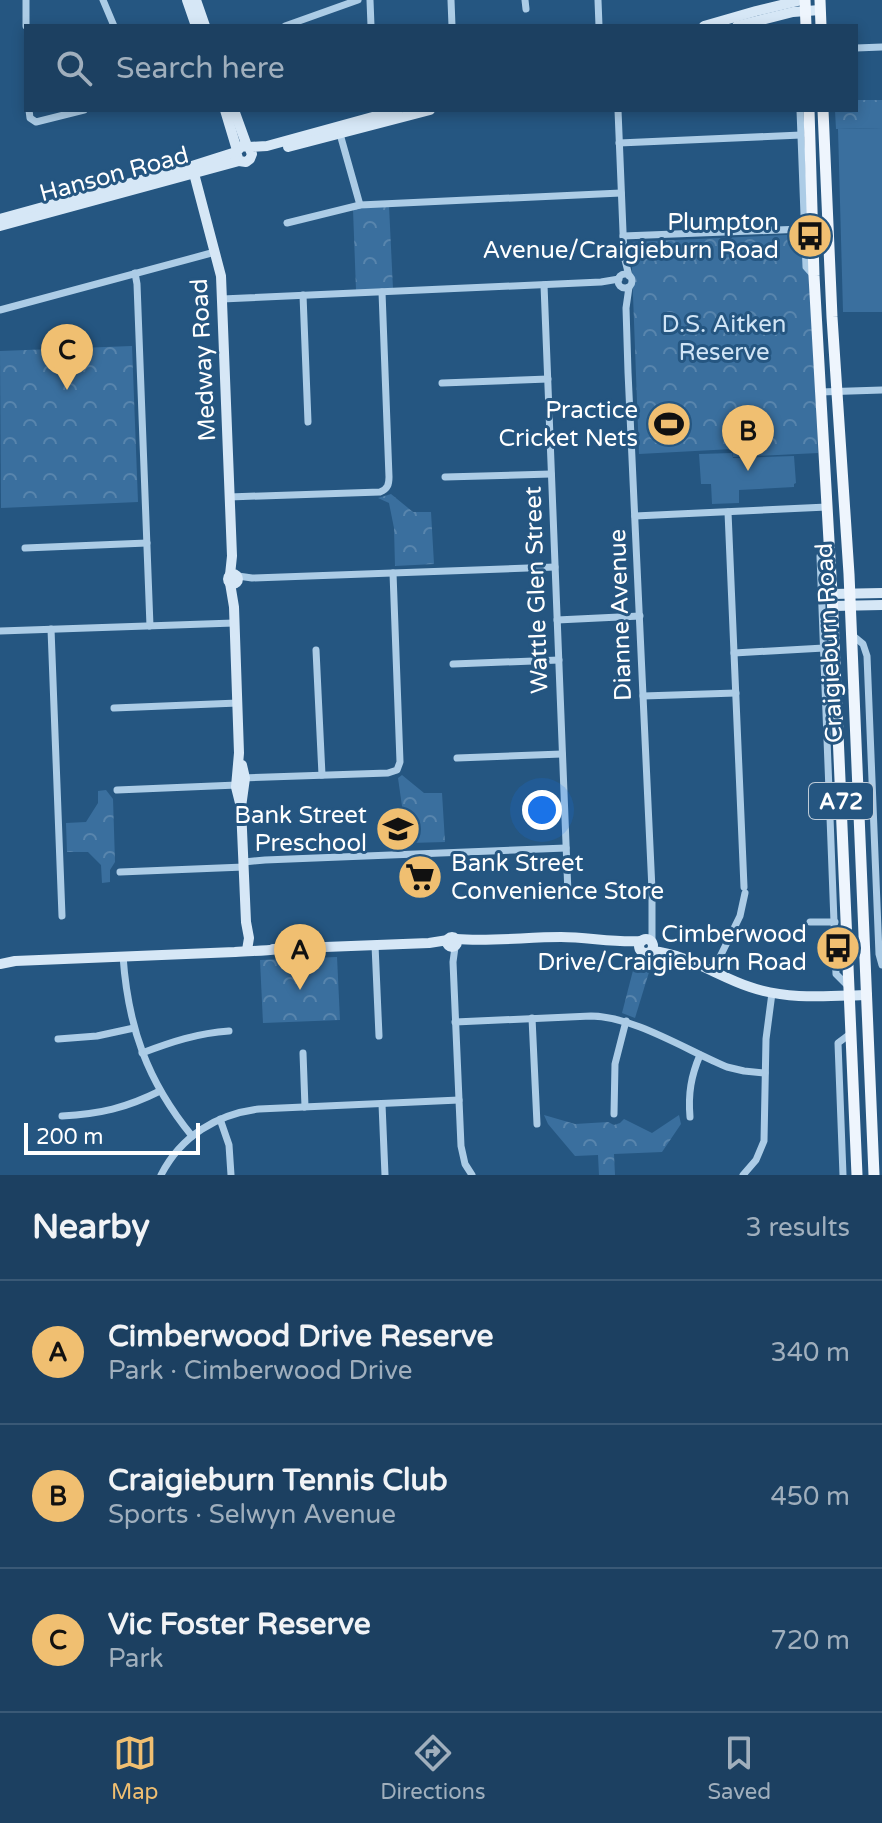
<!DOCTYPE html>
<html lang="en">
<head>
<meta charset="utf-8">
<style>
	:root { --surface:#1c4061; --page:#294b6a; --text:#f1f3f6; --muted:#a0afbd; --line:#3a5976; --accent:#f0bf71 }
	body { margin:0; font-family:"Varela Round",sans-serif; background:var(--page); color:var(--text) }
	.scale { position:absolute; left:24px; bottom:20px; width:176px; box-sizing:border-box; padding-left:8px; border:4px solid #fff; border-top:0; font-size:22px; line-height:28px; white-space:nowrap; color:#fff; -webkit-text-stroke:6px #255681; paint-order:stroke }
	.you { position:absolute; left:542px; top:810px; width:28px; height:28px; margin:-20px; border:6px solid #fff; border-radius:50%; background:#1a73e8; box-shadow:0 0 0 12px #1a73e833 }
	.badge { display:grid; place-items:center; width:52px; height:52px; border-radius:50%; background:var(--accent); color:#111; font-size:26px; font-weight:700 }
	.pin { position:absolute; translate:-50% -66px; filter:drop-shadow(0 2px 4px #0008) }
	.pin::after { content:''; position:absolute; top:42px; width:28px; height:24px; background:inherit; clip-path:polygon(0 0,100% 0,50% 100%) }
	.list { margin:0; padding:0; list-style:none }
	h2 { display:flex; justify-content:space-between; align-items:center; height:104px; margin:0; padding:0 32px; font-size:34px }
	h2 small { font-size:26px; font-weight:400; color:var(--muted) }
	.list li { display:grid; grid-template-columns:52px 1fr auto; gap:24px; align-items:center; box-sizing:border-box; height:144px; padding:0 32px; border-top:2px solid var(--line) }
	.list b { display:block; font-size:30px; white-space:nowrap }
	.list p { margin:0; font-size:26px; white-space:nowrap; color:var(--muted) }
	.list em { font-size:26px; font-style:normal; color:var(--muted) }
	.icon { flex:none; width:44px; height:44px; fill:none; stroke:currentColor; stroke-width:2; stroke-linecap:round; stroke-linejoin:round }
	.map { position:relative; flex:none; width:882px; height:1175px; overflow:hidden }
	.search { position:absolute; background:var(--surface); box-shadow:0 4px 12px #0003; left:24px; right:24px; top:24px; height:88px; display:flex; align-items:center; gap:20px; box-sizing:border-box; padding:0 28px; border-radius:0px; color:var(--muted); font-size:30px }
	.sheet { height:536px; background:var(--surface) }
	nav { display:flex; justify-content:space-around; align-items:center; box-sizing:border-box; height:112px; border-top:2px solid var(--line); background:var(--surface); font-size:22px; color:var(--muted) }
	nav a { display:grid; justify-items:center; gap:4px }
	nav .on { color:var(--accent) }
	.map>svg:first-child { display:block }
</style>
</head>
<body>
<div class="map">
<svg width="882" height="1175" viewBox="0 0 882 1175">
	<defs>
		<pattern id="forest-crowns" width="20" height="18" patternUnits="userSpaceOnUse" patternTransform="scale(2)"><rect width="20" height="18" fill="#3a6f9e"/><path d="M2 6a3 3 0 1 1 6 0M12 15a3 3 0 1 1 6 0" fill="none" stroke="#5885ad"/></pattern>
	</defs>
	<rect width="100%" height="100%" fill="#255681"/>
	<g fill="#3a6f9e">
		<polygon points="882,128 882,312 843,312 838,129"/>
		<polygon points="732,453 733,458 794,456 796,483 794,484 794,487 739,490 739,503 712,504 711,484 701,484 699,454"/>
	</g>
	<g fill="url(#forest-crowns)">
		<polygon points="856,100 882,100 882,128 836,129 835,110 856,110"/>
		<polygon points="389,206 393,289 356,290 353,209"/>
		<polygon points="809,234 818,453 733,457 732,449 639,454 631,242"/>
		<polygon points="132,346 138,502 1,508 0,351"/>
		<polygon points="391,494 413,512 431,512 434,564 395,566 394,528 389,503 378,498"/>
		<polygon points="402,775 424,793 442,793 445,842 409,843 408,813 403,813 398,778"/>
		<polygon points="106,790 113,799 115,862 110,870 110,882 102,883 101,865 88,852 67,852 66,823 86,822 98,803 98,791"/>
		<polygon points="637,955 653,959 635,1018 622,1013"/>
		<polygon points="337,957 340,1020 263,1023 260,960"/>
		<polygon points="544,1115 575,1124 608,1122 614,1125 620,1123 624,1119 652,1133 679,1115 681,1124 662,1152 614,1154 615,1175 599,1175 598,1155 575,1156 548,1124"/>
	</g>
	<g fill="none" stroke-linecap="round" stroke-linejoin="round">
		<g stroke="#accce6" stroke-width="7">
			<polyline points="26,0 26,26"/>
			<polyline points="103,0 114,26"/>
			<polyline points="370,0 371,26"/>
			<polyline points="451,0 452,26"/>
			<polyline points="525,0 526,9"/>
			<polyline points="598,0 599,26"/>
			<polyline points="285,26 358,0"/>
			<polyline points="856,48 882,47"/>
			<polyline points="29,110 30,118 36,122 84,110"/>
			<polyline points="618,110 624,256 629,276"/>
			<polyline points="800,110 806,267 814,276"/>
			<polyline points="340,134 360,205"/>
			<polyline points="619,143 801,135"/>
			<polyline points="287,223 360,205 621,193"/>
			<polyline points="623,236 804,229"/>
			<polyline points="135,273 137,284 150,626"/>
			<circle cx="625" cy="281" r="7"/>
			<polyline points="544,285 568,894"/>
			<polyline points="629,287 626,308 628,372 652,890 652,942"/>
			<polyline points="303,295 308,422"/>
			<polyline points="222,299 601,282 619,279"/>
			<polyline points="0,310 215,252"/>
			<polyline points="442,383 548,379"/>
			<polyline points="820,392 882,390"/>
			<polyline points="445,477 551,474"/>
			<path d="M 229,497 L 380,492 C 388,489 389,484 389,477 L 382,292"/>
			<polyline points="728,512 744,887"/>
			<polyline points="635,516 827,507"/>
			<polyline points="25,548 147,543"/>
			<polyline points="830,548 820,556 836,974 848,986"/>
			<polyline points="238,576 252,578 555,567"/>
			<polyline points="557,620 640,616"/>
			<polyline points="51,629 62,916"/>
			<polyline points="0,631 234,623"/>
			<polyline points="852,635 863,644 867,656 879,954 882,965"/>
			<polyline points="316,650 322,775"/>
			<polyline points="734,653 824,648"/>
			<polyline points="453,664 559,660"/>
			<polyline points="643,696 736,693"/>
			<polyline points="114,708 238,703"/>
			<polyline points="457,758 562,754"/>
			<polyline points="242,778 388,773 397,770 400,762 393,573"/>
			<polyline points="117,790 237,785"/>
			<polyline points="244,862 265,860 566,848"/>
			<polyline points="120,872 244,867"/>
			<polyline points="810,922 835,922"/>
			<polyline points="375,945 379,1036"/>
			<polyline points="455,947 453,962 461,1146 465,1164 472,1175"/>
			<path d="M 123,956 C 128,1027 147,1081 192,1136"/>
			<polyline points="713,971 740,916 745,893"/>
			<polyline points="532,1018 537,1124"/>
			<path d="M 455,1022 L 591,1016 C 633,1016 688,1051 727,1067 L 744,1071 L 765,1073"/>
			<polyline points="58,1039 97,1036 134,1028"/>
			<path d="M 142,1053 C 171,1042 198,1033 229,1031"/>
			<polyline points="303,1053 305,1107"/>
			<polyline points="382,1104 385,1175"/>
			<polyline points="614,1114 615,1064 626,1021"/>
			<path d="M 62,1116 C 100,1114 126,1108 160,1091"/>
			<path d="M 690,1117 C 688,1094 691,1076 700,1055"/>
			<polyline points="220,1119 229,1145 231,1175"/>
			<path d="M 161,1175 C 181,1136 217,1114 259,1109 L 459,1100"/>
			<polyline points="743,1175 756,1160 764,1141 766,1039 772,993"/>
			<polyline points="843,1175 838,1043 850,1034"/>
		</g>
		<g stroke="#d6e7f6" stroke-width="10">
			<polyline points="187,0 196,26"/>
			<polyline points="196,0 205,26"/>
			<polyline points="704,26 756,11 802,0"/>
			<polyline points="737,26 793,12 820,10"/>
			<polyline points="225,110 237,150"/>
			<polyline points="234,110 247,146"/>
			<polyline points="249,147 252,154 250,159 246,162 239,161 236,152 242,146 249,147 267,146 398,110"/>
			<polyline points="288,147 430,110"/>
			<polyline points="192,166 221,276 232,556 230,575"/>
			<polyline points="0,219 192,166 236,152"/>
			<polyline points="0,226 239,161"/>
			<circle cx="233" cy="579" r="5"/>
			<polyline points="230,583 234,607 239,753 236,787 241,807"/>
			<polyline points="832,594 882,593"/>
			<polyline points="833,606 882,605"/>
			<polyline points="242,765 245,778 241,807 246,922 249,938 247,950"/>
			<circle cx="452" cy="942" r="5"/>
			<circle cx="646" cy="946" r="7"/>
			<path d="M 456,939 C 491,942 526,937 561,937 C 588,937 615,943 642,941"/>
			<polyline points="273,949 429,943 448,940"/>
			<path d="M 652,951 C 687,954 717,976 750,987 C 788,1000 827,996 867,995"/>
			<path d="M 0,964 L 15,961 L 235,952 C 249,950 262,952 277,949"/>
		</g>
		<g stroke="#eef5fd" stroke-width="11">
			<polyline points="805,0 806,26"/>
			<polyline points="820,0 821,26"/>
			<polyline points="809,110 814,276 832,594 857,1175"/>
			<polyline points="823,110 832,317 849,574 874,1175"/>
		</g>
	</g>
	<defs>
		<g id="bus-disc" transform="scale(2.3)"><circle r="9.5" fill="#f0bf71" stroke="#255681"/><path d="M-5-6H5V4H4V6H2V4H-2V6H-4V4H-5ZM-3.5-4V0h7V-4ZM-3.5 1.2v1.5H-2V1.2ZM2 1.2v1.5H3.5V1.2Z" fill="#111"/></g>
		<g id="stadium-disc" transform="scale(2.3)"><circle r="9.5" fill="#f0bf71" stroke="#255681"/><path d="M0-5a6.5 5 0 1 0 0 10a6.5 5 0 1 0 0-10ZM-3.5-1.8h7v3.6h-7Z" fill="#111"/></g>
		<g id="school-disc" transform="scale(2.3)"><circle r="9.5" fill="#f0bf71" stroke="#255681"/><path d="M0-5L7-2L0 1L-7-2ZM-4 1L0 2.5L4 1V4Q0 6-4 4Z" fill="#111"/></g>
		<g id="supermarket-disc" transform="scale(2.3)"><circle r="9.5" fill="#f0bf71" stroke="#255681"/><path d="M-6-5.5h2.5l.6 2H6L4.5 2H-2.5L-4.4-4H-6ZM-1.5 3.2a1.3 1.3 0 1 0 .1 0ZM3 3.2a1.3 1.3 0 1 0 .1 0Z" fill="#111"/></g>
	</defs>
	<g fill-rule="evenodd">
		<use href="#bus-disc" x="810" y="236"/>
		<use href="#stadium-disc" x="669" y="424"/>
		<use href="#school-disc" x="398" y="829"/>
		<use href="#supermarket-disc" x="420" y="877"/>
		<use href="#bus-disc" x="838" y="948"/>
	</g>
	<g text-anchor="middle" stroke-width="6" stroke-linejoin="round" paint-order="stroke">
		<rect fill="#255681" stroke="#beccd9" stroke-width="2" x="809" y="783" width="64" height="36" rx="6"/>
		<g font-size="22" font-weight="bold" fill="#fff">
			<text x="841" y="809">A72</text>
		</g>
		<g font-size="24" fill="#fff" stroke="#255681">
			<text transform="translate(114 174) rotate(-15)" y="8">Hanson Road</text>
			<text transform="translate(203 360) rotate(-93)" y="8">Medway Road</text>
			<text transform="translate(536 590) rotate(-92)" y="8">Wattle Glen Street</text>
			<text transform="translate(620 615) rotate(-92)" y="8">Dianne Avenue</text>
			<text transform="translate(829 643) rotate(-93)" y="8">Craigieburn Road</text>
		</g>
		<g font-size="24" fill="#fff" stroke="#255681" text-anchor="end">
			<text x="779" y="230">Plumpton<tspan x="779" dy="28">Avenue/Craigieburn Road</tspan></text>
			<text x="638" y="418">Practice<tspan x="638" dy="28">Cricket Nets</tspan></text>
			<text x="367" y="823">Bank Street<tspan x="367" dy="28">Preschool</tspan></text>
			<text x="451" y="871" text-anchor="start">Bank Street<tspan x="451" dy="28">Convenience Store</tspan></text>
			<text x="807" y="942">Cimberwood<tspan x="807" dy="28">Drive/Craigieburn Road</tspan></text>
		</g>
		<g font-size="24" fill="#d0e4f5" stroke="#255681">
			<text x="724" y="332">D.S. Aitken<tspan x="724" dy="28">Reserve</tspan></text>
		</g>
	</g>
</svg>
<div class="scale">200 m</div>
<div class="you"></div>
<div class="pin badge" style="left:300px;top:990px">A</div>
<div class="pin badge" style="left:748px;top:471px">B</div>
<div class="pin badge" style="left:67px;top:390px">C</div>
<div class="search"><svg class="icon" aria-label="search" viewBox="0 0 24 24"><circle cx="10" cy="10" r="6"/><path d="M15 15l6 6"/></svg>Search here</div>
</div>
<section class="sheet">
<h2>Nearby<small>3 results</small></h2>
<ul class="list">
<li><span class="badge">A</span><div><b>Cimberwood Drive Reserve</b><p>Park · Cimberwood Drive</p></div><em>340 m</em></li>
<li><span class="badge">B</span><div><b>Craigieburn Tennis Club</b><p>Sports · Selwyn Avenue</p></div><em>450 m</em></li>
<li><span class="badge">C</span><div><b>Vic Foster Reserve</b><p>Park</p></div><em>720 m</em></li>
</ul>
</section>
<nav>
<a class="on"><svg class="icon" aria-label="map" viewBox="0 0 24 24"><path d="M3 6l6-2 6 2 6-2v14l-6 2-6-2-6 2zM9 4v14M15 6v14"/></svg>Map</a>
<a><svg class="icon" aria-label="directions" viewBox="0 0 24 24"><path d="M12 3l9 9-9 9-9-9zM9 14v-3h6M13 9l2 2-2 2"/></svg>Directions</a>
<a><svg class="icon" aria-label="saved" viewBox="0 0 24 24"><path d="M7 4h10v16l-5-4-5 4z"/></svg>Saved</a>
</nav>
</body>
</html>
